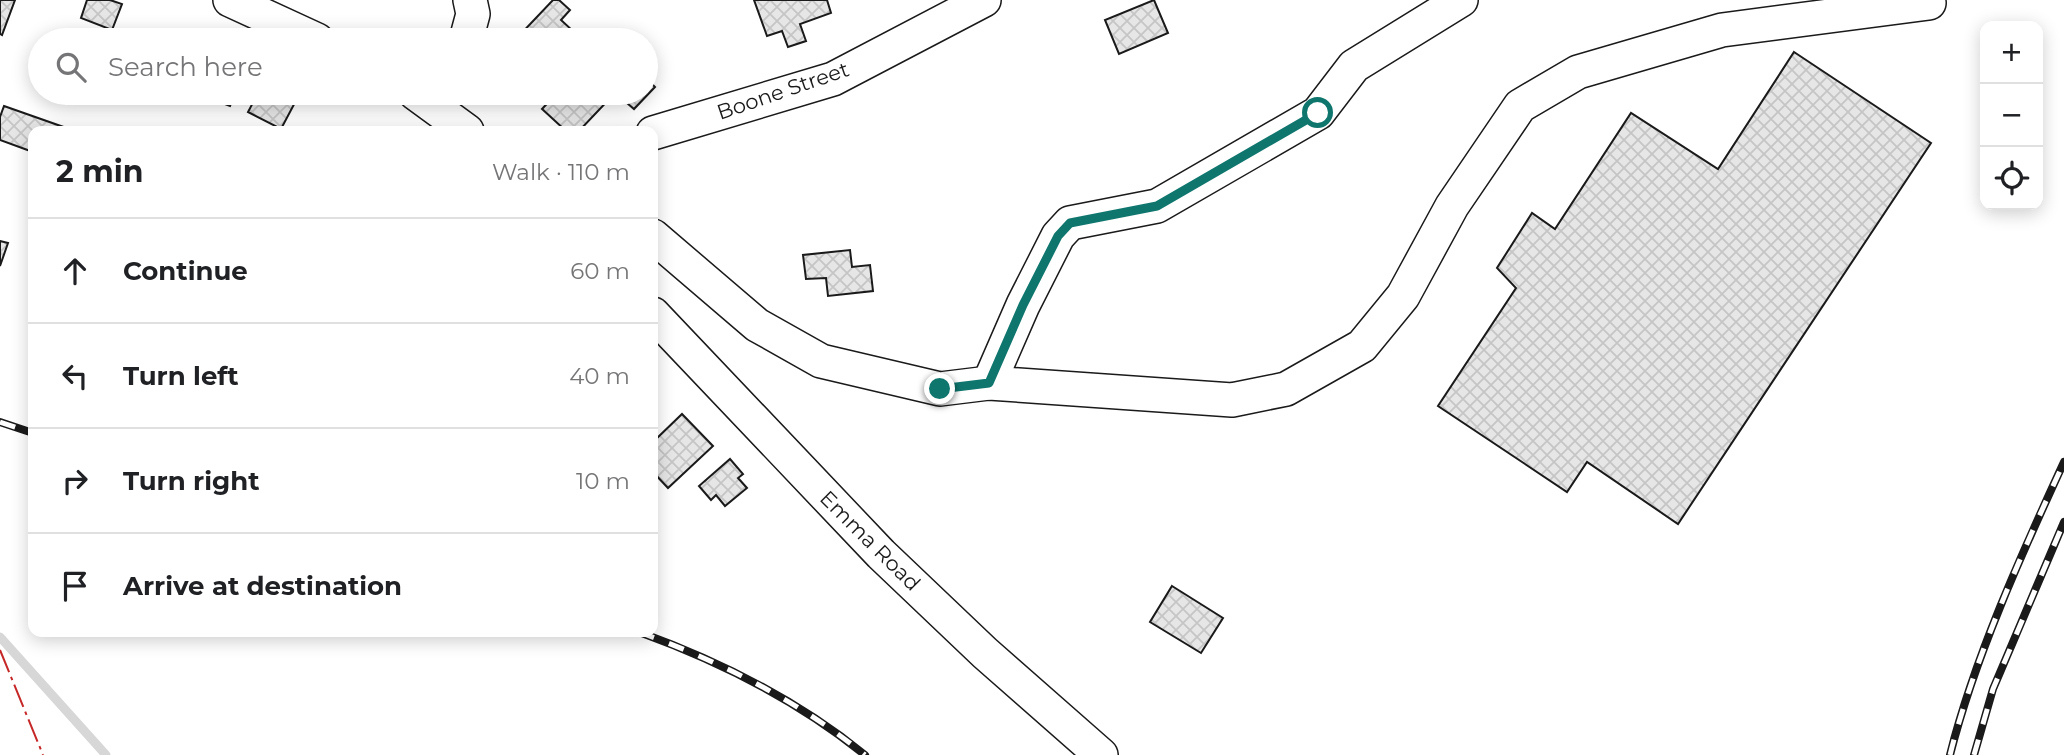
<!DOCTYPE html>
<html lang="en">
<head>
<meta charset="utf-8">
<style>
	:root { --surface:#fff; --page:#f6f6f6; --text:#202124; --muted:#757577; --line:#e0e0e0 }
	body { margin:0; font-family:Montserrat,sans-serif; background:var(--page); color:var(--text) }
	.controls { position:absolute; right:21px; top:21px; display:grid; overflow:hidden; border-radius:14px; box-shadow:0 4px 18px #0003 }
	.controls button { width:63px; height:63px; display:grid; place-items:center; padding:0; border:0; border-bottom:2px solid var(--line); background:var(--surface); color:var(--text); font:35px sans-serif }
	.stop { position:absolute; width:21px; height:21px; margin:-16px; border:5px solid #0f766e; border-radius:50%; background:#fff }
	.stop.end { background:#0f766e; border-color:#fff; box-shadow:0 2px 7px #0008 }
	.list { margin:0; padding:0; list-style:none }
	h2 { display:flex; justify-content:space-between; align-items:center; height:91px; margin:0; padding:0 28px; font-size:30px }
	h2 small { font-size:23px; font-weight:400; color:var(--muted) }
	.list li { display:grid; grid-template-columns:46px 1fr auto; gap:21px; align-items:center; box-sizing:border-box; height:105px; padding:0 28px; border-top:2px solid var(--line) }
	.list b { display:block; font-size:26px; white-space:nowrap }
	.list em { font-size:23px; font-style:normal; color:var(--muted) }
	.icon { flex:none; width:38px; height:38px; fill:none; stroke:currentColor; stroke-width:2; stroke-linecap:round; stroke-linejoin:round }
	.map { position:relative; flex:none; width:2064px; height:755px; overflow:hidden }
	.search { position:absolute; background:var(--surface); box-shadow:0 4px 18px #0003; left:28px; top:28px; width:630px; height:77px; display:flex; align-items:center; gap:18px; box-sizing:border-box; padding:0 24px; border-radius:38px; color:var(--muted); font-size:26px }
	.panel { position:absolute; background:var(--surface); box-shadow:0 4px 18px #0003; left:28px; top:126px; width:630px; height:511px; border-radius:14px }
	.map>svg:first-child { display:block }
</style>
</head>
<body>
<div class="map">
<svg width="2064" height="755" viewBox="0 0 2064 755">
	<defs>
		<pattern id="building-cross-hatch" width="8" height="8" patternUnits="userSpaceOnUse" patternTransform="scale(1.75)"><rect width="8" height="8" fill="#e6e6e6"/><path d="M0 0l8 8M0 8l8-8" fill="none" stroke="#c5c5c5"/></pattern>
	</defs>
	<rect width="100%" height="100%" fill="#fff"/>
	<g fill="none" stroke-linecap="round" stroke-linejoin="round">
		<polyline stroke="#d7d7d7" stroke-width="9" points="0,637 106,755"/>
	</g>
	<g fill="url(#building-cross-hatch)" stroke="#1a1a1a" stroke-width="2">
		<polygon points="0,0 15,0 2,35 0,34"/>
		<polygon points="87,0 110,0 122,4 112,30 81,18"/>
		<polygon points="553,0 559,0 570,10 561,20 574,32 566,40 515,40"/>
		<polygon points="754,0 827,0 831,13 800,24 806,41 788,47 782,31 767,36"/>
		<polygon points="1154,0 1168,33 1119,54 1105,20"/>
		<polygon points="1794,52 1931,143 1678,524 1587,462 1567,492 1438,406 1516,288 1497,268 1532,213 1555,229 1631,113 1718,169"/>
		<polygon points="646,78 655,87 634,109 620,97 624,93 646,93"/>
		<polygon points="213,93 235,93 230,106 211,99"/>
		<polygon points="258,93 300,93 281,129 248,112"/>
		<polygon points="557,93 615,93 579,131 566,131 542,109"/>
		<polygon points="4,106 75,131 33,131 33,152 0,140 0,117"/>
		<polygon points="0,241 8,243 0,266"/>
		<polygon points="850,250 852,267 870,265 873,291 828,296 826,278 806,279 803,255"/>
		<polygon points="682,414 713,446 668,488 653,472 653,442"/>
		<polygon points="730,459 743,474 738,478 747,488 725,506 716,495 711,500 699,486"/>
		<polygon points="1172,586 1223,618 1201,653 1150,622"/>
	</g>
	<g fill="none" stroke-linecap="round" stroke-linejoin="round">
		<g stroke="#1a1a1a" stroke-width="36">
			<g id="minor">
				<polyline points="230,0 317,40"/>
				<polyline points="466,40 473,14 470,0"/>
				<polyline points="415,93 467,131"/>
				<polyline points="653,133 833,79 984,0"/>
				<polyline points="653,236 757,325 821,361 940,389 989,383 1232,400 1286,389 1362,346 1403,296 1452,206 1520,106 1578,72 1722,30 1929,3"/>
				<polyline points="653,314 881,554 985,653 1101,755"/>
				<polyline points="989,383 1023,305 1058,236 1070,223 1157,206 1318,113 1354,66 1461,0"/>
			</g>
		</g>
		<use href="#minor" stroke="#fff" stroke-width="33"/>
		<g stroke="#1a1a1a" stroke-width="8">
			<g id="rail">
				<polyline points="0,422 33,433"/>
				<path d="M 639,632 C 719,661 799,701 865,755"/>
				<path d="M 1950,755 C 1974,659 2022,553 2064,462"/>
				<polyline points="1974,755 1993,689 2064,522"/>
			</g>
		</g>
		<use href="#rail" stroke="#fff" stroke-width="5" stroke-dasharray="16" stroke-linecap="butt"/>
		<polyline stroke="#c62828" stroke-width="2" stroke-dasharray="24 5 3.5 5" stroke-linecap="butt" points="0,650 43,755"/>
	</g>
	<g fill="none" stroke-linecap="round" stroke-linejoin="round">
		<polyline stroke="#0f766e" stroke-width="9" points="940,389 989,383 1023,305 1058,236 1070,223 1157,206 1318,113"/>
	</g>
	<g text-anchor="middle" stroke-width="5" stroke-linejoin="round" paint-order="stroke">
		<g font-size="21" fill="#1a1a1a" stroke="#fff">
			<text transform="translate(783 91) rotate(-19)" y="7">Boone Street</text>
			<text transform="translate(870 541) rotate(45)" y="7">Emma Road</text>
		</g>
	</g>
</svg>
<div class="controls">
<button>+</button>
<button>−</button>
<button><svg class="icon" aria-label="locate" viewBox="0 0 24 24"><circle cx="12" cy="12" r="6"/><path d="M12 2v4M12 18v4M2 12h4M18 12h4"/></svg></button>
</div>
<div class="stop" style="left:1318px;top:113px"></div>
<div class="stop end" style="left:940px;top:389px"></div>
<div class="search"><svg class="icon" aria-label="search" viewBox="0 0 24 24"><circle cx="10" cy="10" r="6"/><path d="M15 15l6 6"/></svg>Search here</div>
<section class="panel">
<h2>2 min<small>Walk · 110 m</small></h2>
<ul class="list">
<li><svg class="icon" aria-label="ahead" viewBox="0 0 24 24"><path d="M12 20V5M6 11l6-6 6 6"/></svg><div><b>Continue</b></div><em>60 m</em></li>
<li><svg class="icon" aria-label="left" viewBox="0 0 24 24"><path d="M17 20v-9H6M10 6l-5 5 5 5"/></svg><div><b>Turn left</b></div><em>40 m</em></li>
<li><svg class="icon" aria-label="right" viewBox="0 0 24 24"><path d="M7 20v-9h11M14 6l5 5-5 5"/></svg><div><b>Turn right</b></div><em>10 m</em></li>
<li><svg class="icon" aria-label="arrive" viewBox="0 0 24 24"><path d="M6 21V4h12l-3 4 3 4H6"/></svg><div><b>Arrive at destination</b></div></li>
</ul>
</section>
</div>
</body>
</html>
